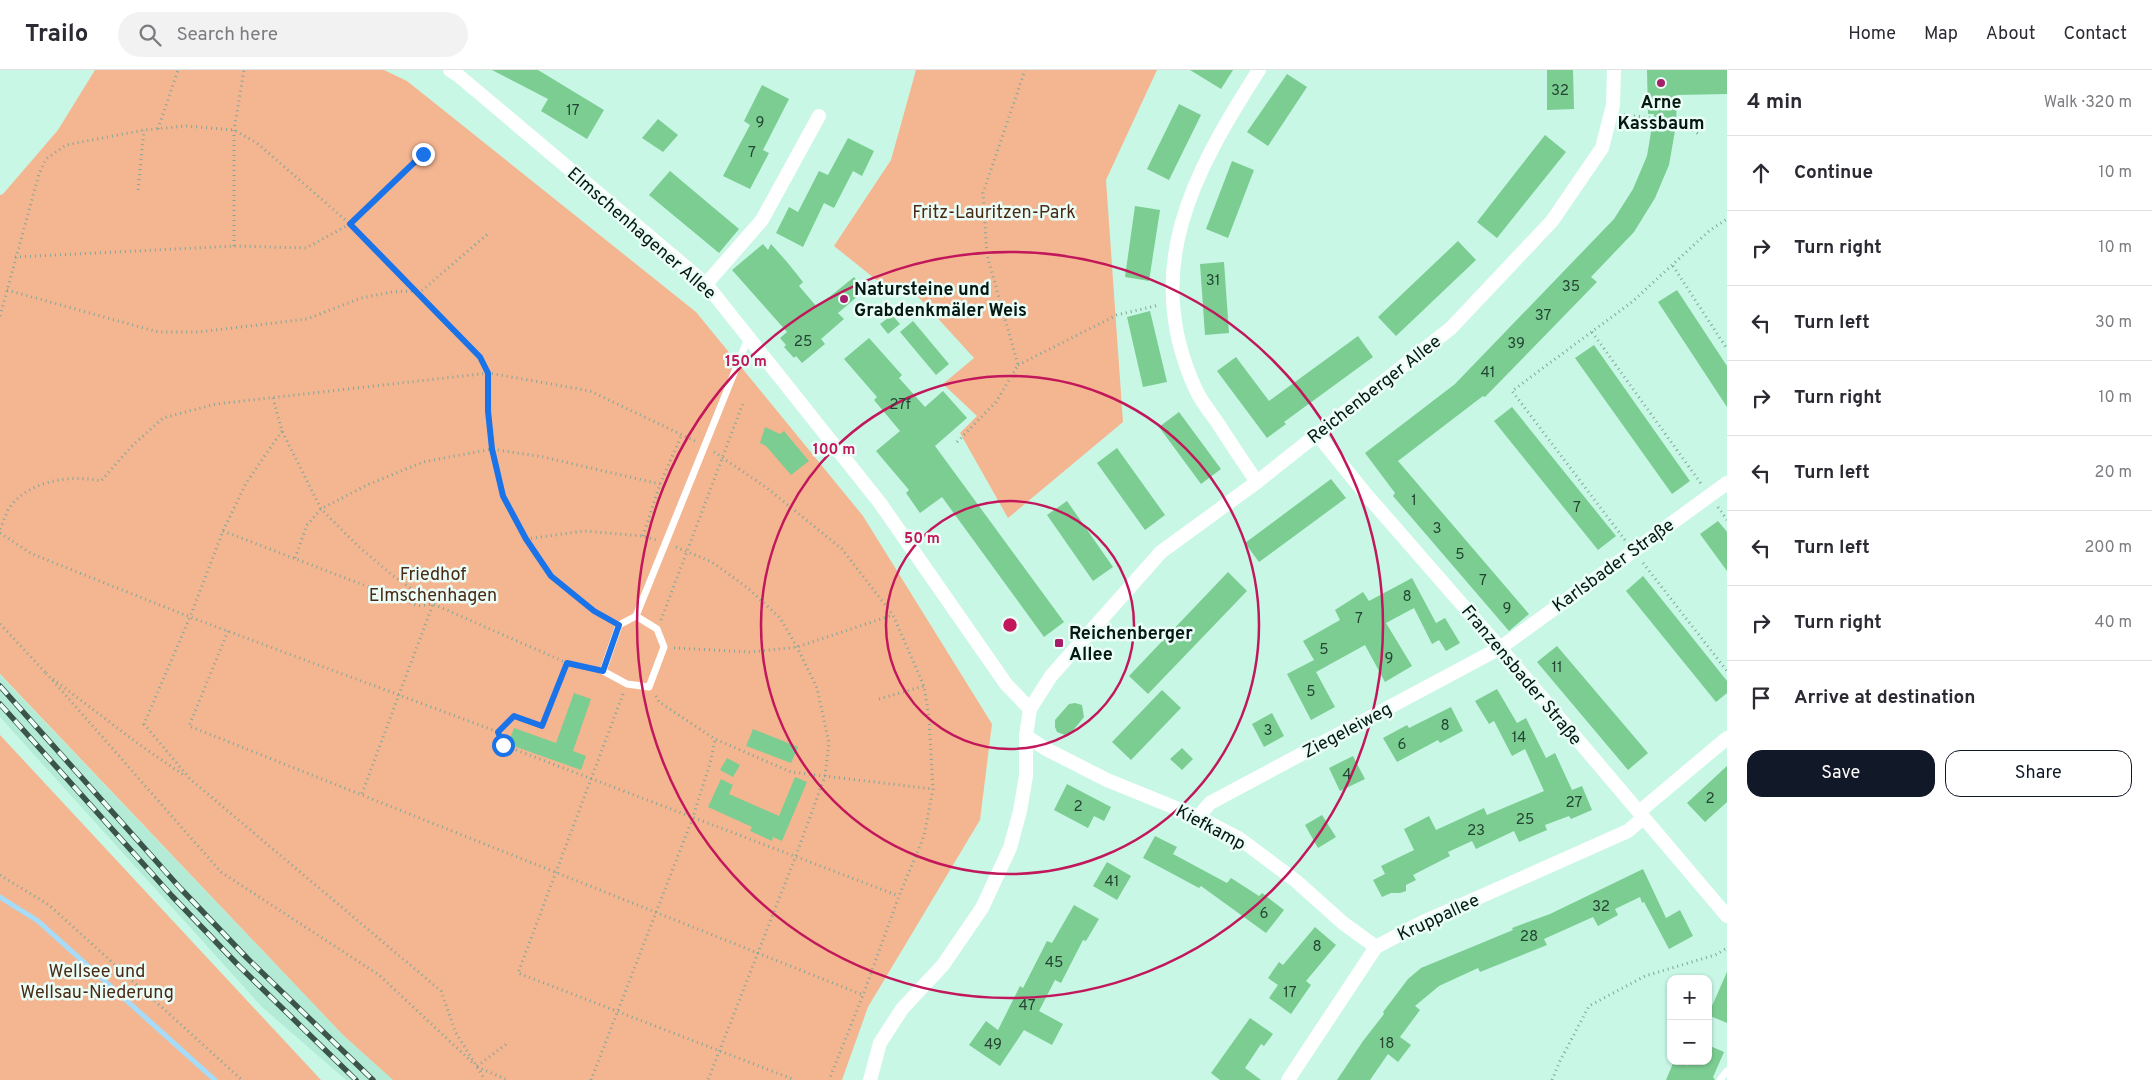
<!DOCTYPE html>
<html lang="en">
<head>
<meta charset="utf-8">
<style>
	:root { --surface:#fff; --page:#f2f2f3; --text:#2b2b33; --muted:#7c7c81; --line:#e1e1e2; --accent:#111827 }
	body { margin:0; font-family:Overpass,sans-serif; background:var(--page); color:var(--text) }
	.controls { position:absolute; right:15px; bottom:15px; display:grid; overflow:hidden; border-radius:10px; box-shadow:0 1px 4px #0004 }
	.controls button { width:45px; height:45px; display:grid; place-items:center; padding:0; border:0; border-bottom:1px solid var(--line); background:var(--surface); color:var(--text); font:25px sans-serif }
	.stop { position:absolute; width:15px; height:15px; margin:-11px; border:4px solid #1a73e8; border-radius:50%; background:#fff }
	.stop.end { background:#1a73e8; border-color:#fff; box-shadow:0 1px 5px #0008 }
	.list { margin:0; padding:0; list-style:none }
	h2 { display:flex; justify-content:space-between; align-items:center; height:65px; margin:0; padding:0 20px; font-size:21px }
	h2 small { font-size:16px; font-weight:400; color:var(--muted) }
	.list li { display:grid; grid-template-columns:32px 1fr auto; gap:15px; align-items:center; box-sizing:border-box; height:75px; padding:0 20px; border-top:1px solid var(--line) }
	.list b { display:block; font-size:19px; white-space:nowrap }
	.list em { font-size:16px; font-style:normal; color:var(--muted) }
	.actions { display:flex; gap:10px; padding:15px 20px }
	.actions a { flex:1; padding:11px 0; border:1px solid var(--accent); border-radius:15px; text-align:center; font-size:18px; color:var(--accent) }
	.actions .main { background:var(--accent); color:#fff }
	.icon { flex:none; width:28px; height:28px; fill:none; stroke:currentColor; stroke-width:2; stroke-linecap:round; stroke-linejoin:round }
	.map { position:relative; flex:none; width:1727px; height:1010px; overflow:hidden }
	header { display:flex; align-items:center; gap:30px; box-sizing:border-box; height:70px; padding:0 25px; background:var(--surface); border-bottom:1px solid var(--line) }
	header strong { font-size:24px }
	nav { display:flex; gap:28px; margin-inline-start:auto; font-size:18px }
	.search { width:350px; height:45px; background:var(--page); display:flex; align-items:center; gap:12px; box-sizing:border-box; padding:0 18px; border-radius:28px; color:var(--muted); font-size:19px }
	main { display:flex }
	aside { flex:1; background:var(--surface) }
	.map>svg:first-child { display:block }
</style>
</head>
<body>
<header>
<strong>Trailo</strong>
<div class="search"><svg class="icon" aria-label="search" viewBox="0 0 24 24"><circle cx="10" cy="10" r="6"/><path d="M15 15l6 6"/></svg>Search here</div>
<nav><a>Home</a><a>Map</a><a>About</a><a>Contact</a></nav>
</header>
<main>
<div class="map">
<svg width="1727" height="1010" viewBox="0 0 1727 1010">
	<rect width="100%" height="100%" fill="#c8f7e6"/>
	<polygon fill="#b3ebd7" points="0,605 343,965 393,1010 346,1010 262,937 0,647"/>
	<g fill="#f4b691">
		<polygon points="95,0 384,0 407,11 696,242 863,446 992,654 980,750 868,937 842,1010 393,1010 343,965 0,604 0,125 3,124 58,60"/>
		<polygon points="916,0 1157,0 1106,110 1123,352 1008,448 960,363 977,346 943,314 974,288 911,219 884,216 834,176 891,90"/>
		<polygon points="0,665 321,1010 0,1010"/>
	</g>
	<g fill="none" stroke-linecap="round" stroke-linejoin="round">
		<polyline stroke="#a4dcfa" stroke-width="5" points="0,827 38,851 215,1010"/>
	</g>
	<g fill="#7bcd92">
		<polygon points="492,0 538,0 604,40 587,69 541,41 548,29"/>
		<polygon points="1190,0 1233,0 1221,19"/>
		<polygon points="1547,0 1573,0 1574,39 1547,40"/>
		<polygon points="1647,0 1727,0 1727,24 1677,25 1676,55 1669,95 1655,128 1634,162 1591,207 1597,212 1485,327 1483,326 1398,391 1529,544 1509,561 1393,426 1395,423 1365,383 1455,314 1614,149 1633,119 1647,86 1654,44 1648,44"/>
		<polygon points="1287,4 1307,17 1268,76 1247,62"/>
		<polygon points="762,15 789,29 763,80 769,83 750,119 723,106 750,55 744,51"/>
		<polygon points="1179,34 1201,45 1169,110 1147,99"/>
		<polygon points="658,49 678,65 663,82 642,68"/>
		<polygon points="1545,65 1566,82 1497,168 1477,152"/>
		<polygon points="848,68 874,81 862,106 853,101 834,138 824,133 803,177 776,163 789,137 798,142 819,101 828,105"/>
		<polygon points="1232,91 1254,100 1228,168 1206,159"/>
		<polygon points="670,101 739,159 719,183 649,125"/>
		<polygon points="1135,136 1160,140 1149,211 1125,207"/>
		<polygon points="1458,171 1476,190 1396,266 1378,247"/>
		<polygon points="763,174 768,180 771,174 787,192 803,212 799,216 817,237 854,207 865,220 838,243 844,249 821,269 825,274 802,293 796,286 794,288 784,277 786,275 780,268 787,262 732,200"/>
		<polygon points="1224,192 1229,263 1205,265 1200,194"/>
		<polygon points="1677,220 1727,296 1727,337 1658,232"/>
		<polygon points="1150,241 1167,312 1143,317 1127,247"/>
		<polygon points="892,245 900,254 888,264 880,254"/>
		<polygon points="913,251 949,294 936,305 900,262"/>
		<polygon points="1358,266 1373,287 1284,352 1286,354 1267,368 1217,301 1236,287 1269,331"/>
		<polygon points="869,268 902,305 899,308 925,337 943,321 967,348 935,376 1064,552 1044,567 942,427 920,443 906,423 909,420 876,381 900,361 874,330 877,327 844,289"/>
		<polygon points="1594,275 1690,411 1672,424 1575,288"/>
		<polygon points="1512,337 1616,466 1598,480 1494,351"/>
		<polygon points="1179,342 1221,399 1201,414 1159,357"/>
		<polygon points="765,357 780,364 784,361 809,391 791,405 766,376 760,373"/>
		<polygon points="1117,378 1165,445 1145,460 1097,393"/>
		<polygon points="1331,409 1346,428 1259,492 1245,473"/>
		<polygon points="1067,431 1113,497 1093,511 1047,445"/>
		<polygon points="1718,451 1727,462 1727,501 1700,464"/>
		<polygon points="1228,502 1247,521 1148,624 1129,606"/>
		<polygon points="1643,506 1727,611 1727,623 1716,632 1626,521"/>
		<polygon points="1412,508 1436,553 1445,548 1460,573 1446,581 1439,570 1432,574 1414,538 1386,553 1412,596 1385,612 1365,575 1316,602 1335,637 1311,650 1287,604 1314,590 1303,571 1340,550 1335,540 1363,522 1369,531"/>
		<polygon points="1557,576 1648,683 1628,700 1537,592"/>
		<polygon points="1497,619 1517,653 1526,648 1546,688 1555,683 1572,720 1582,716 1592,740 1571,749 1569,746 1545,755 1547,760 1519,772 1514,761 1476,779 1472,771 1448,782 1450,786 1413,805 1416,810 1406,815 1406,821 1400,823 1391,823 1382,827 1373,810 1385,804 1381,796 1414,780 1404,759 1429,746 1436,760 1484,738 1487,745 1544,721 1525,679 1512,686 1494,651 1489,654 1475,631"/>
		<polygon points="1162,620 1181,638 1131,690 1112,672"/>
		<polygon points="574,623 591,629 573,681 586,686 581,700 508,674 514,658 556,673"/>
		<polygon points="1075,633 1082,635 1084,647 1071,663 1065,665 1057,662 1055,657 1055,650 1069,634"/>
		<polygon points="1451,637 1463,661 1440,673 1438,670 1397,692 1383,668 1407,655 1409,658"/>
		<polygon points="1272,643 1284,666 1264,677 1252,654"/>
		<polygon points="753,659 798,677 791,693 746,676"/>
		<polygon points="1182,678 1193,689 1182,700 1170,689"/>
		<polygon points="1353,686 1365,709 1340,721 1329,698"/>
		<polygon points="727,688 740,695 733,707 720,700"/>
		<polygon points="1727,696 1727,732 1705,752 1687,733"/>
		<polygon points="795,707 807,712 782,771 773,767 772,771 750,761 752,757 708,737 721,709 733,715 729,724 779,746"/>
		<polygon points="1067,714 1111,737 1104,751 1094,746 1088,758 1054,740"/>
		<polygon points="1322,745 1336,767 1318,778 1305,755"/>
		<polygon points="1155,766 1177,777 1173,784 1227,813 1231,808 1259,826 1262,823 1284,840 1266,863 1201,816 1199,818 1143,788"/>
		<polygon points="1107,792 1131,806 1117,830 1093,816"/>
		<polygon points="1643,799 1666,848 1680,840 1693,866 1669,879 1644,832 1642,833 1640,827 1615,839 1618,845 1598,856 1593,847 1544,869 1547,875 1480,902 1478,898 1439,916 1415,936 1420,940 1400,967 1411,975 1398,992 1388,984 1370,1010 1337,1010 1363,971 1384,944 1383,942 1408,909 1421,898 1513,860 1512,858 1550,844"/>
		<polygon points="1074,835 1099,849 1086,871 1083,870 1061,913 1055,910 1039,941 1063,954 1052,975 1024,960 1000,996 969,975 986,951 998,960 1020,916 1023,918 1047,871 1052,873"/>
		<polygon points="1315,857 1336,875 1306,911 1311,915 1291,944 1269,928 1278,915 1268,908 1279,892 1283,895"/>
		<polygon points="1727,902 1727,953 1708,945"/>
		<polygon points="1250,948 1273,964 1264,976 1261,974 1245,998 1261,1010 1220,1010 1211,1003"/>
		<polygon points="1708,975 1724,982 1713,1007 1715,1010 1666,1010 1674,991 1689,996 1681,991 1708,991"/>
	</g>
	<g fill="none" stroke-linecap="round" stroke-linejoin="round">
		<g stroke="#81a699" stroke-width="3" stroke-dasharray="1 4" stroke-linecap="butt">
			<polyline points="1624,45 1652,48"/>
			<polyline points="1676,49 1700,65"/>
			<polyline points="158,59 178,0"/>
			<polyline points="138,120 144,60"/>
			<polyline points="234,176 234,60 244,0"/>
			<polyline points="15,187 234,176 306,178 350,154 423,84"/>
			<polyline points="1673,196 1727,279"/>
			<polyline points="7,220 158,262 199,262 307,249 361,228 392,222 415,221"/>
			<polyline points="418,224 490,162"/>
			<polyline points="0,246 39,104 46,89 66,75 144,60 186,56 234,60 257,73 350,154 480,287 489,303 590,321 695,371"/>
			<polyline points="1592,262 1702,415"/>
			<polyline points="1018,295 1117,245 1159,235"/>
			<polyline points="273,328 282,361 321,439 358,476 392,505 433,534 361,726"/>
			<polyline points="282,361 246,413 223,461 190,547 144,654 190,709 441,921 456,963 485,1010"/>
			<polyline points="957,372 996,332 1018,295 987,185 983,123 1025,0"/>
			<polyline points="714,382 767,418 842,479 893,545 924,616 929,648 933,719 924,766 899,826 863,925 829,1010"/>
			<polyline points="1718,437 1727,450"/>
			<path d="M 0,459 C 3,453 5,446 8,440 C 26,411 70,404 101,411 L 132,376 L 163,348 L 216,334 L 489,303 L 488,341 L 492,379 L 503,426 L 526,469 L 551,507 L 594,541 L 611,551"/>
			<polyline points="223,461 418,536 433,534 567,593 593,599"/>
			<polyline points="0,463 32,484 190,547 498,662 503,675 899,826"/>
			<polyline points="643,466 660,414 682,364"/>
			<polyline points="526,469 584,461 643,466 656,470"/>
			<polyline points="1625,470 1512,321 1632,232 1709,161 1727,149"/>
			<polyline points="676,477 712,492 749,519 780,548 797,577 817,618 829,673 825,706 795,788 708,1010"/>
			<polyline points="295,488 307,455 321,439 367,415 423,392 492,379 543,387 660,414"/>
			<polyline points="1643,493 1727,601"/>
			<polyline points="661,550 743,333"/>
			<polyline points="0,554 46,603"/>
			<polyline points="228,561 189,656 863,925"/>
			<polyline points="674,578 751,582 797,577 893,545"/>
			<polyline points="46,603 221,802 379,905 473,993"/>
			<polyline points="53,609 140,675 185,706"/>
			<polyline points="623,624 518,903 795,1010"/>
			<polyline points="656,626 659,632 715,669 791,702 933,719"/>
			<polyline points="879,629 924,616"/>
			<polyline points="498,662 514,646 541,656 567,593"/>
			<polyline points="0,805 49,835 242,1010"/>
			<polyline points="477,996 508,973"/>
			<polyline points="477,997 508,1010"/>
			<polyline points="591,1010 693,747 711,690 715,669"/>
			<polyline points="1552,1010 1560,991 1589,936 1645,906 1715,885 1727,878"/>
		</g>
		<g stroke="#fff" stroke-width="7">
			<polyline points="636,546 657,559 664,577 649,617 627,614 603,601 619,555 636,546 749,266"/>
			<polyline points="1720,1010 1727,1001"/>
		</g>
		<g stroke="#fff" stroke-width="14">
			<polyline points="450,0 459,6 706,214 880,433 1006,614 1030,639"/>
			<polyline points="706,214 762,150 819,46"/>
			<polyline points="1317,364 1364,422 1500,578 1727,846"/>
			<path d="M 1257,412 C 1243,392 1230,372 1217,352 C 1210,342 1201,331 1196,320 C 1140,199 1193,103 1259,0"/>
			<polyline points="1026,666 1046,679 1107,710 1198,747 1240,769 1296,811 1343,853 1376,877"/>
			<polyline points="1639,742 1727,668"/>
			<polyline points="1198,747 1210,733 1500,578 1727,413"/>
			<polyline points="870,1010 880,973 902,939 943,895 982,838 1010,778 1020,741 1026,706 1026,666 1030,639 1051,606 1161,482 1257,412 1451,258 1552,151 1602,78 1613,35 1614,0"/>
			<polyline points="1288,1010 1376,877 1421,853 1628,761 1643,748"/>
		</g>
		<g stroke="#3a544b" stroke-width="5.5">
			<g id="rail">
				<polyline points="0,616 181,819 247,888 373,1010"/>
				<polyline points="0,634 172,826 238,895 356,1010"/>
			</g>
		</g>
		<use href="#rail" stroke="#eafdf6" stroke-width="4" stroke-dasharray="11" stroke-linecap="butt"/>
	</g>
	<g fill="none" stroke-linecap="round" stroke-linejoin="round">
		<polyline stroke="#1a73e8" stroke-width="6" points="423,84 350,154 480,287 488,303 488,341 492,379 503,426 526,469 551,506 594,541 619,555 603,601 567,593 542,656 514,646 498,662 503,675"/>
	</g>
	<g fill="none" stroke="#c2185b" stroke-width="2.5">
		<circle cx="1010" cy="555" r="124"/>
		<circle cx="1010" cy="555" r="249"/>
		<circle cx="1010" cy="555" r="373"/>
	</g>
	<g fill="#a51f6b" stroke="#eafdf6" stroke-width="2">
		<circle cx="1661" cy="13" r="5"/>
		<circle cx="844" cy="229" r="5"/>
		<rect x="1054" y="568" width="10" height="10" rx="2.5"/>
	</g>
	<g text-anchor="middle" stroke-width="5" stroke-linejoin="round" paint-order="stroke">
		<g font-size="15" fill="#234532">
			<text x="1560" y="25">32</text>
			<text x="573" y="45">17</text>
			<text x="760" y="57">9</text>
			<text x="752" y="87">7</text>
			<text x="1213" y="215">31</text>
			<text x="1571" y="221">35</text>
			<text x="1543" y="250">37</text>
			<text x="803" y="276">25</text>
			<text x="1516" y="278">39</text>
			<text x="1488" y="307">41</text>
			<text x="900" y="339">27f</text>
			<text x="1414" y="435">1</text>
			<text x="1577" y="442">7</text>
			<text x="1437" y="463">3</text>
			<text x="1460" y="489">5</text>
			<text x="1483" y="515">7</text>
			<text x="1407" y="531">8</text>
			<text x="1507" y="543">9</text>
			<text x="1359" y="553">7</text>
			<text x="1324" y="584">5</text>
			<text x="1389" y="593">9</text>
			<text x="1557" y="602">11</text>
			<text x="1311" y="626">5</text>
			<text x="1445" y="660">8</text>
			<text x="1268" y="665">3</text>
			<text x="1519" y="672">14</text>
			<text x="1402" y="679">6</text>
			<text x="1347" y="709">4</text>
			<text x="1710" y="733">2</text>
			<text x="1574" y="737">27</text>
			<text x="1078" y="741">2</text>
			<text x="1525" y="754">25</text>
			<text x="1476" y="765">23</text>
			<text x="1112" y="816">41</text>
			<text x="1601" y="841">32</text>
			<text x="1264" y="848">6</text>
			<text x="1529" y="871">28</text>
			<text x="1317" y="881">8</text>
			<text x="1054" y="897">45</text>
			<text x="1290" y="927">17</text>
			<text x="1027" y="940">47</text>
			<text x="1387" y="978">18</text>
			<text x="993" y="979">49</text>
		</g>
		<g font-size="18" font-weight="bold" fill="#061812" stroke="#eafdf6" text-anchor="start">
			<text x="1661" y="38" text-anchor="middle">Arne<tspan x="1661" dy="21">Kassbaum</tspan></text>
			<text x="854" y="225">Natursteine und<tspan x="854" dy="21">Grabdenkmäler Weis</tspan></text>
			<text x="1069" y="569">Reichenberger<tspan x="1069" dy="21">Allee</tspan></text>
		</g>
		<g font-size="18" fill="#4b2a15" stroke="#eafdf6">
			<text x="994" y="148">Fritz-Lauritzen-Park</text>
			<text x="433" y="510">Friedhof<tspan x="433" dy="21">Elmschenhagen</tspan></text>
			<text x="97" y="907">Wellsee und<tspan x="97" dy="21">Wellsau-Niederung</tspan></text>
		</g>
		<g font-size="18" fill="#061812" stroke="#eafdf6">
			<text transform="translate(642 163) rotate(41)" y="6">Elmschenhagener Allee</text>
			<text transform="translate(1374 319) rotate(-38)" y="6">Reichenberger Allee</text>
			<text transform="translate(1613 495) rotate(-36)" y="6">Karlsbader Straße</text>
			<text transform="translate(1522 605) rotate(50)" y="6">Franzensbader Straße</text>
			<text transform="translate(1347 660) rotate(-28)" y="6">Ziegeleiweg</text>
			<text transform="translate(1211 757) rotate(28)" y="6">Kiefkamp</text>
			<text transform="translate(1438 847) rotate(-25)" y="6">Kruppallee</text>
		</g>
	</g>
	<circle cx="1010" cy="555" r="8" fill="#c2185b" stroke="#eafdf6" stroke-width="2.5"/>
	<g font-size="15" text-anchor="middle" font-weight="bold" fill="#c2185b" stroke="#eafdf6" stroke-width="5" stroke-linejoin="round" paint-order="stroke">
		<text x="746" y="296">150 m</text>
		<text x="834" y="384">100 m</text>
		<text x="922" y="473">50 m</text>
	</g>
</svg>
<div class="controls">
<button>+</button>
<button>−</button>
</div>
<div class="stop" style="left:503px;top:675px"></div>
<div class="stop end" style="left:423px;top:84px"></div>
</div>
<aside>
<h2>4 min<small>Walk · 320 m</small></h2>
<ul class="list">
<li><svg class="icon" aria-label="ahead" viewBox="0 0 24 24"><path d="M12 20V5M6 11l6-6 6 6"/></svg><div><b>Continue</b></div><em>10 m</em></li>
<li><svg class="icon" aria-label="right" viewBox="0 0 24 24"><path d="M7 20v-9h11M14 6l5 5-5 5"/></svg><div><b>Turn right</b></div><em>10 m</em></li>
<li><svg class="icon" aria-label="left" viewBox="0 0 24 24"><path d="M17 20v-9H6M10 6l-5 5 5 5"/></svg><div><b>Turn left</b></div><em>30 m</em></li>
<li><svg class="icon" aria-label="right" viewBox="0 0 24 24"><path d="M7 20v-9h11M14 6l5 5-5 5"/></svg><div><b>Turn right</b></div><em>10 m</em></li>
<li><svg class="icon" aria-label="left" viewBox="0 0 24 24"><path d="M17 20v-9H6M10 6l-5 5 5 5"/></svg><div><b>Turn left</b></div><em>20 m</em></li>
<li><svg class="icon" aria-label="left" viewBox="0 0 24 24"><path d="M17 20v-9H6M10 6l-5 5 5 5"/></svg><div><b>Turn left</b></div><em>200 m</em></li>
<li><svg class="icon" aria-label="right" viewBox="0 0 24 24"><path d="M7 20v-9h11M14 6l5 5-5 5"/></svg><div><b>Turn right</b></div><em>40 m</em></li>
<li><svg class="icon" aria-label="arrive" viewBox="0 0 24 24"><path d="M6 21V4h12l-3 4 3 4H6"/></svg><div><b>Arrive at destination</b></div></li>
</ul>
<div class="actions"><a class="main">Save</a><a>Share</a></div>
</aside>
</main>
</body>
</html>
